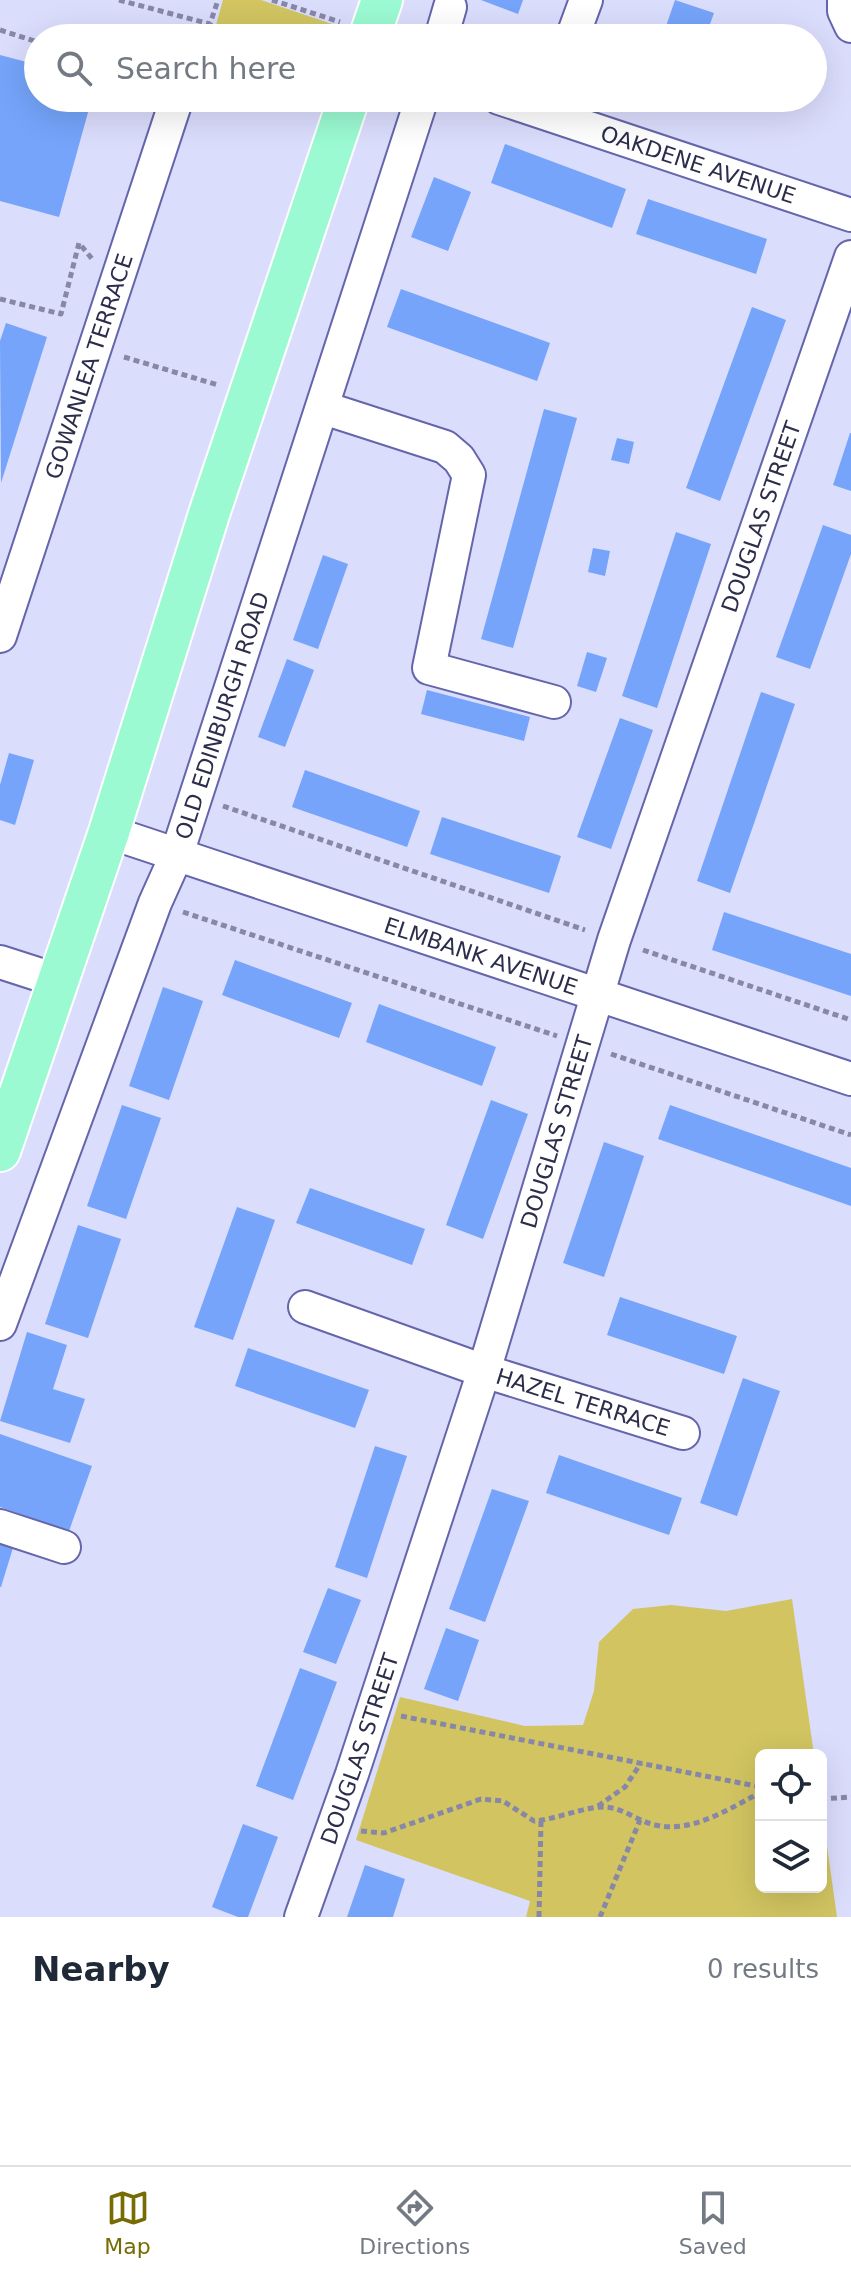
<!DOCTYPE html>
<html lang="en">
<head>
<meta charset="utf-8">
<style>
	:root { --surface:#fff; --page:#f2f2f3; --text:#1f2937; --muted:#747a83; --line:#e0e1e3; --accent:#776b04 }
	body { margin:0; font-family:"DejaVu Sans",sans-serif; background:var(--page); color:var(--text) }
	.controls { position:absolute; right:24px; bottom:24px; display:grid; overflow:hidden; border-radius:12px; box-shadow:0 8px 32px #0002 }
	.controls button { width:72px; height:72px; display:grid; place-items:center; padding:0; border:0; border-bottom:2px solid var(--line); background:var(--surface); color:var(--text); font:40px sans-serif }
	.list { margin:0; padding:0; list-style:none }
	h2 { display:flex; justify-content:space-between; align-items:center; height:104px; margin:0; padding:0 32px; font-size:34px }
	h2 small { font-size:26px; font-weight:400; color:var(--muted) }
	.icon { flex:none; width:44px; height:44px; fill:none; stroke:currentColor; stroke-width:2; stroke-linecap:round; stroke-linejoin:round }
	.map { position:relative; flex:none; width:851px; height:1917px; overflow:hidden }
	.search { position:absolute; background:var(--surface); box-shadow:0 8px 32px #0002; left:24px; right:24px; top:24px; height:88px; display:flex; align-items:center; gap:20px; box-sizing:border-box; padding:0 28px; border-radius:44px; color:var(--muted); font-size:30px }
	.sheet { height:248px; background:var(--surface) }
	nav { display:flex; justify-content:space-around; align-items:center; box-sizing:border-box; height:112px; border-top:2px solid var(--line); background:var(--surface); font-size:22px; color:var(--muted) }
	nav a { display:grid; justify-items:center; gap:4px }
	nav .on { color:var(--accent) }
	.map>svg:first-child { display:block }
</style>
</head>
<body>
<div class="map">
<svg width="851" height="1917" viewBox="0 0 851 1917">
	<rect width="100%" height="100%" fill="#dbddfd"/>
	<g fill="#d1c461">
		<polygon points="223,0 261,0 344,28 340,38 251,38 214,32"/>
		<polygon points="792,1599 814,1755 761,1755 761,1887 821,1887 821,1803 837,1917 526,1917 530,1901 356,1840 400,1697 525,1726 583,1725 594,1691 599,1642 633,1609 671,1605 726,1611"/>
	</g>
	<g fill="#75a4fa">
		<polygon points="481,0 523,0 518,14"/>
		<polygon points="675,0 714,13 705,38 662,38"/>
		<polygon points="0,55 38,65 38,98 92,98 59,217 0,201"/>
		<polygon points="505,144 626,189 612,228 491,183"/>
		<polygon points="434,177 471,192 448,251 411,237"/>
		<polygon points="648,199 767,239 756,274 636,234"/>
		<polygon points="401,289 550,343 537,381 387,327"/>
		<polygon points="752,307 786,320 720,501 686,488"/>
		<polygon points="6,323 47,337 1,483 0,341"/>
		<polygon points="544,409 577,418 513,648 481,639"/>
		<polygon points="850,433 851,433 851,491 833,485"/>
		<polygon points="617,438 634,442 629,464 611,460"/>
		<polygon points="823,525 851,535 851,554 810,669 776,657"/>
		<polygon points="676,532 711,544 657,708 622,696"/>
		<polygon points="593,548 610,551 605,576 588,572"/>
		<polygon points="323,555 348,564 318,649 293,640"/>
		<polygon points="587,652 607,658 596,692 577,686"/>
		<polygon points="287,659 314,670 285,747 258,737"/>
		<polygon points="427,690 530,717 524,741 421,714"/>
		<polygon points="761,692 795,704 730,893 697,881"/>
		<polygon points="620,718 653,730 611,849 577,837"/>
		<polygon points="9,753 34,760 15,825 0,820 0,785"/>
		<polygon points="305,770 420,811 407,847 292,807"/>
		<polygon points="442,817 561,856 549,893 430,854"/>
		<polygon points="724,912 851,954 851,996 712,950"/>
		<polygon points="235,960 352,1003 339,1038 222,995"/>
		<polygon points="163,987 203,1001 169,1100 129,1086"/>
		<polygon points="379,1004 496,1047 482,1086 366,1042"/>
		<polygon points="491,1100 528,1114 483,1239 446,1225"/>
		<polygon points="122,1105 161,1118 126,1219 87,1206"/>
		<polygon points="670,1105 851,1168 851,1206 658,1139"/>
		<polygon points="604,1142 644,1156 604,1277 563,1263"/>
		<polygon points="310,1188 425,1229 412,1265 296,1223"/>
		<polygon points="237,1207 275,1220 233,1340 194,1327"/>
		<polygon points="78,1225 121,1239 88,1338 45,1324"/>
		<polygon points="620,1297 737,1336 724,1374 607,1335"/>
		<polygon points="27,1332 67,1345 53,1389 85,1399 70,1443 0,1421"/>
		<polygon points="248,1348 369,1390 355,1428 235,1386"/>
		<polygon points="743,1378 780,1391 737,1516 700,1503"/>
		<polygon points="0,1434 92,1466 69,1531 0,1507"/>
		<polygon points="375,1446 407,1456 367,1578 335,1567"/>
		<polygon points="559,1455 682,1498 669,1535 546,1493"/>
		<polygon points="492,1489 529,1501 485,1622 449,1609"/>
		<polygon points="0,1532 16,1538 1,1587 0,1587"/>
		<polygon points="328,1588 361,1600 336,1664 303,1652"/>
		<polygon points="446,1628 479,1640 458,1701 424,1689"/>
		<polygon points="300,1668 337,1682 293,1800 256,1786"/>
		<polygon points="243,1824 278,1837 248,1917 238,1917 212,1907"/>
		<polygon points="365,1865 405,1879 393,1917 347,1917"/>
	</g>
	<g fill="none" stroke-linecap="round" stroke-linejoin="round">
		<g stroke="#6565ab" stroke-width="36">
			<g id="minor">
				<polyline points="844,0 844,11 851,26"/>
				<polyline points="441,38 450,7"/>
				<polyline points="572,38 586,0"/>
				<path id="s1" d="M 499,98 L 851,215"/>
				<polyline points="324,408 445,447 459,459 469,475 429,668 554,702"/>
				<path id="s2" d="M 0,636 L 177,98"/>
				<path id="s3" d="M 109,832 L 851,1079"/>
				<polyline points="0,962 56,980"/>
				<path id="s4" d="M 305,1307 L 484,1371 L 683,1433"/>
				<path id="s5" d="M 0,1324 L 155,903 L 177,854 L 422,98"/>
				<polyline points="0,1526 64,1547"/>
				<path id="s6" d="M 301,1917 L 352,1774 L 484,1371 L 614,940 L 851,257"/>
			</g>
		</g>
		<g stroke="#fff" stroke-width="44">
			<g id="major">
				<polyline points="369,38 382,0"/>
				<polyline points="0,1151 109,832 210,511 349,98"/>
			</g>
		</g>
		<g stroke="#8788a7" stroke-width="5" stroke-dasharray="6 4" stroke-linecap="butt">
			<polyline points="119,0 210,24 218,0"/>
			<polyline points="272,0 340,22"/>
			<polyline points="0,30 38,42"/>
			<polyline points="297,98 313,103"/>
			<polyline points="0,299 61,314 79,243 93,260"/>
			<polyline points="124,357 218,385"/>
			<polyline points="223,806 585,930"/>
			<polyline points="183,912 557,1036"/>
			<polyline points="643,950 851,1020"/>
			<polyline points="611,1054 851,1135"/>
			<polyline points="401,1716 761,1787"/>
			<polyline points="821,1799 851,1797"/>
			<polyline points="598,1806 625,1787 641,1763"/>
			<path d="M 361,1831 L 384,1833 L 481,1799 L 503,1801 L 534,1821 C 557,1819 580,1808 602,1807 C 621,1806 637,1821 655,1825 C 691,1834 731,1808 761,1792"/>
			<polyline points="539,1917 541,1821"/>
			<polyline points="600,1917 640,1820"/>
		</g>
		<use href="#minor" stroke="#fff" stroke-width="32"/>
		<use href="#major" stroke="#9bfad2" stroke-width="40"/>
	</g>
	<g text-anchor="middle" stroke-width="8" stroke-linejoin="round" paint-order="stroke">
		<g font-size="22" fill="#2c2d4b" stroke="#fff">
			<text dy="8" stroke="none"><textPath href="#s1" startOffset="210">OAKDENE AVENUE</textPath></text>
			<text dy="8" stroke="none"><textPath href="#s2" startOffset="284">GOWANLEA TERRACE</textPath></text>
			<text dy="8" stroke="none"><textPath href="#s6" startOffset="1474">DOUGLAS STREET</textPath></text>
			<text dy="8" stroke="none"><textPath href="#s5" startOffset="648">OLD EDINBURGH ROAD</textPath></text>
			<text dy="8" stroke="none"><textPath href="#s3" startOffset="392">ELMBANK AVENUE</textPath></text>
			<text dy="8" stroke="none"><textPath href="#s6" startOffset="826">DOUGLAS STREET</textPath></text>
			<text dy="8" stroke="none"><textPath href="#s4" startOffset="294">HAZEL TERRACE</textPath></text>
			<text dy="8" stroke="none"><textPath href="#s6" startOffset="178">DOUGLAS STREET</textPath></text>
		</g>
	</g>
</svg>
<div class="controls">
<button><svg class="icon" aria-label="locate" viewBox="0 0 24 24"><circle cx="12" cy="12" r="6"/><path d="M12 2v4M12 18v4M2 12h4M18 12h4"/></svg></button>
<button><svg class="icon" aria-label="layers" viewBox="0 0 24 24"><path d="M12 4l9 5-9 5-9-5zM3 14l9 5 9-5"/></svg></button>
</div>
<div class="search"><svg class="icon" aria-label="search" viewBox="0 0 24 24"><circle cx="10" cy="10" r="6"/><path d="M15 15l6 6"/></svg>Search here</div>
</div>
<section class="sheet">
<h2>Nearby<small>0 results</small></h2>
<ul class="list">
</ul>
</section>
<nav>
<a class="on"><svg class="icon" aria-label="map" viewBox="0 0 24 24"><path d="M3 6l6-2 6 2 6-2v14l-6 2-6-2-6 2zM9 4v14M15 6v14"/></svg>Map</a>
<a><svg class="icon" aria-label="directions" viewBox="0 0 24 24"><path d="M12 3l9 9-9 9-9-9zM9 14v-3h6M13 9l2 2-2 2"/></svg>Directions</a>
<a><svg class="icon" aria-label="saved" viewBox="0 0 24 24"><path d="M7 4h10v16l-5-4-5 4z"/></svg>Saved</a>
</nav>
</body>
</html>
